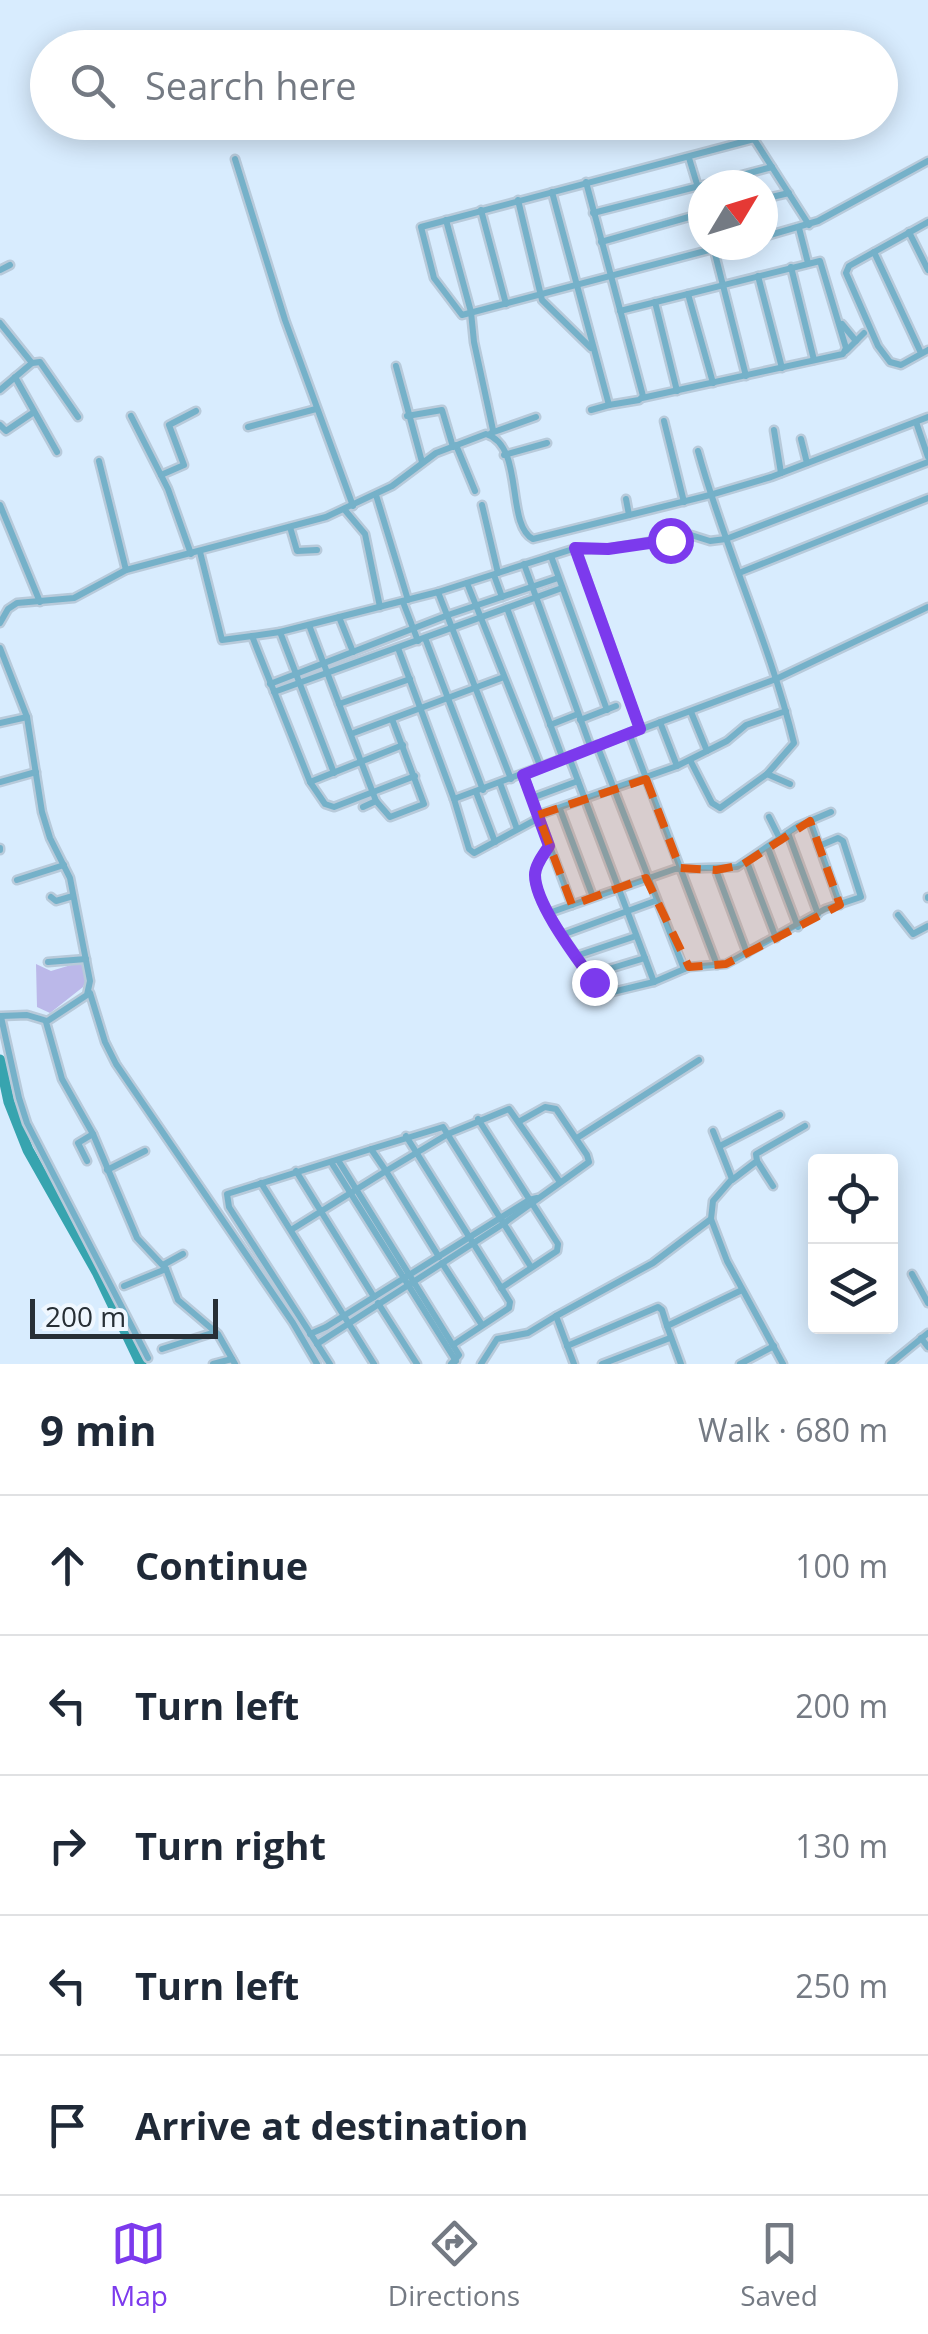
<!DOCTYPE html>
<html lang="en">
<head>
<meta charset="utf-8">
<style>
	:root { --surface:#fff; --page:#f2f2f3; --text:#1f2937; --muted:#747a83; --line:#e0e1e3; --accent:#7c3aed }
	body { margin:0; font-family:"Open Sans",sans-serif; background:var(--page); color:var(--text) }
	.controls { position:absolute; right:30px; bottom:30px; display:grid; overflow:hidden; border-radius:10px; box-shadow:0 5px 25px #0003 }
	.controls button { width:90px; height:90px; display:grid; place-items:center; padding:0; border:0; border-bottom:2px solid var(--line); background:var(--surface); color:var(--text); font:50px sans-serif }
	.compass { position:absolute; left:688px; top:170px; width:90px; height:90px; border-radius:50%; background:var(--surface); box-shadow:0 5px 25px #0003; rotate:52deg }
	.scale { position:absolute; left:30px; bottom:25px; width:188px; box-sizing:border-box; padding-left:10px; border:5px solid #272f36; border-top:0; font-size:28px; line-height:35px; white-space:nowrap; color:#272f36; -webkit-text-stroke:8px #eff7ff; paint-order:stroke }
	.stop { position:absolute; width:30px; height:30px; margin:-22px; border:8px solid #7c3aed; border-radius:50%; background:#fff }
	.stop.end { background:#7c3aed; border-color:#fff; box-shadow:0 2px 10px #0008 }
	.list { margin:0; padding:0; list-style:none }
	h2 { display:flex; justify-content:space-between; align-items:center; height:130px; margin:0; padding:0 40px; font-size:42px }
	h2 small { font-size:32px; font-weight:400; color:var(--muted) }
	.list li { display:grid; grid-template-columns:65px 1fr auto; gap:30px; align-items:center; box-sizing:border-box; height:140px; padding:0 40px; border-top:2px solid var(--line) }
	.list b { display:block; font-size:38px; white-space:nowrap }
	.list em { font-size:32px; font-style:normal; color:var(--muted) }
	.icon { flex:none; width:55px; height:55px; fill:none; stroke:currentColor; stroke-width:2; stroke-linecap:round; stroke-linejoin:round }
	.map { position:relative; flex:none; width:928px; height:1364px; overflow:hidden }
	.search { position:absolute; background:var(--surface); box-shadow:0 5px 25px #0003; left:30px; right:30px; top:30px; height:110px; display:flex; align-items:center; gap:25px; box-sizing:border-box; padding:0 35px; border-radius:55px; color:var(--muted); font-size:38px }
	.sheet { height:830px; background:var(--surface) }
	nav { display:flex; justify-content:space-around; align-items:center; box-sizing:border-box; height:140px; border-top:2px solid var(--line); background:var(--surface); font-size:28px; color:var(--muted) }
	nav a { display:grid; justify-items:center; gap:5px }
	nav .on { color:var(--accent) }
	.map>svg:first-child { display:block }
</style>
</head>
<body>
<div class="map">
<svg width="928" height="1364" viewBox="0 0 928 1364">
	<rect width="100%" height="100%" fill="#d8ecfe"/>
	<polygon fill="#bbb8e9" points="81,962 86,980 83,987 50,1013 37,1007 36,964 51,971"/>
	<g fill="none" stroke-linecap="round" stroke-linejoin="round">
		<polyline stroke="#37a4af" stroke-width="11" points="0,1060 9,1102 28,1150 97,1272 141,1364"/>
		<g stroke="#b8cada" stroke-width="11">
			<g id="minor">
				<polyline points="689,158 703,204"/>
				<polyline points="235,159 285,320 353,506"/>
				<polyline points="704,185 772,167"/>
				<polyline points="552,192 609,405 639,400 643,396 586,182"/>
				<polyline points="763,199 789,193"/>
				<polyline points="518,200 542,300 591,348"/>
				<polyline points="481,210 506,304"/>
				<polyline points="593,213 703,185"/>
				<polyline points="446,220 471,312 474,342 493,430"/>
				<polyline points="928,222 849,266 846,273 878,346 890,362 901,365 928,350"/>
				<polyline points="799,228 808,263"/>
				<polyline points="909,232 928,270"/>
				<polyline points="763,237 818,221 928,161"/>
				<polyline points="601,242 703,213"/>
				<polyline points="728,245 462,315 434,278 421,227 754,139 809,225"/>
				<polyline points="713,246 746,376"/>
				<polyline points="874,252 921,353"/>
				<polyline points="791,267 814,360"/>
				<polyline points="0,270 10,265"/>
				<polyline points="758,276 782,368"/>
				<polyline points="688,294 713,383"/>
				<polyline points="655,302 677,391"/>
				<polyline points="620,311 820,261 846,348 843,354 642,398"/>
				<polyline points="0,323 32,363"/>
				<polyline points="842,324 856,341"/>
				<polyline points="846,351 864,333"/>
				<polyline points="396,366 422,462"/>
				<polyline points="15,377 57,452"/>
				<polyline points="0,390 32,363 40,362 78,417"/>
				<polyline points="591,410 609,405"/>
				<polyline points="131,416 168,489 191,554"/>
				<polyline points="407,416 442,410 453,447"/>
				<polyline points="664,421 684,502"/>
				<polyline points="916,422 928,457"/>
				<polyline points="0,425 6,431 34,412"/>
				<polyline points="248,427 316,409"/>
				<polyline points="774,430 781,473"/>
				<polyline points="491,433 536,417"/>
				<polyline points="801,439 807,463"/>
				<polyline points="456,445 475,491"/>
				<polyline points="504,455 547,443"/>
				<polyline points="99,461 126,570"/>
				<polyline points="161,475 184,465 169,425 196,411"/>
				<polyline points="376,495 408,600"/>
				<polyline points="626,499 629,515"/>
				<polyline points="0,505 40,602"/>
				<polyline points="482,505 498,573"/>
				<polyline points="344,509 365,534 380,607"/>
				<polyline points="290,527 297,551 317,550"/>
				<polyline points="576,549 640,729"/>
				<polyline points="200,552 222,640 252,636"/>
				<polyline points="551,556 607,710"/>
				<polyline points="524,564 591,748"/>
				<polyline points="739,573 928,498"/>
				<polyline points="494,575 502,597"/>
				<polyline points="467,583 541,768"/>
				<polyline points="438,592 511,779"/>
				<polyline points="403,602 418,641"/>
				<polyline points="507,608 563,759"/>
				<polyline points="339,617 353,652"/>
				<path d="M 0,623 L 8,609 L 17,603 L 74,598 L 126,570 L 326,517 L 392,486 L 436,453 L 486,434 C 525,446 505,524 533,539 L 710,495 L 771,477 L 928,417"/>
				<polyline points="309,625 376,801"/>
				<polyline points="280,632 334,773"/>
				<polyline points="425,638 483,790"/>
				<polyline points="0,648 27,717 42,812 50,838 70,878 90,981 87,995 46,1022 62,1079 93,1134 137,1238 166,1269 178,1300 218,1334 235,1364"/>
				<polyline points="398,648 454,799 776,679 928,607"/>
				<polyline points="270,684 448,615 558,578"/>
				<polyline points="274,692 562,588"/>
				<polyline points="339,704 410,679"/>
				<polyline points="691,712 707,751"/>
				<polyline points="580,720 616,706"/>
				<polyline points="660,722 677,766"/>
				<polyline points="0,723 27,717"/>
				<polyline points="550,725 578,714"/>
				<polyline points="629,733 717,965"/>
				<polyline points="351,734 504,677"/>
				<polyline points="597,745 684,969"/>
				<polyline points="569,757 654,982 689,967 726,964 825,909 861,897 843,841 838,838 819,846"/>
				<path d="M 690,760 L 712,803 L 720,808 L 767,774 L 794,743 C 770,643 725,550 698,451"/>
				<polyline points="767,774 790,784"/>
				<polyline points="523,775 572,905"/>
				<polyline points="415,776 334,807 325,804 310,782 252,636 280,632 438,592 573,549 607,549 691,535 710,541 726,539 928,462"/>
				<polyline points="0,782 36,772"/>
				<polyline points="310,782 403,745"/>
				<polyline points="500,783 517,829"/>
				<polyline points="476,792 495,842"/>
				<polyline points="532,798 578,781"/>
				<polyline points="454,799 469,849 474,853 539,818"/>
				<polyline points="363,807 376,801 390,817 424,804 392,719"/>
				<polyline points="560,809 593,897"/>
				<polyline points="538,815 677,766 727,741 746,725 786,711"/>
				<polyline points="769,817 780,839"/>
				<polyline points="810,821 840,905"/>
				<polyline points="788,833 818,914"/>
				<path d="M 549,846 C 544,854 535,865 535,875 C 535,911 586,961 600,995 L 654,982"/>
				<polyline points="0,848 0,850"/>
				<polyline points="768,848 798,927"/>
				<polyline points="747,862 776,938"/>
				<polyline points="716,870 747,953"/>
				<polyline points="17,880 64,865"/>
				<polyline points="51,897 56,901 73,896"/>
				<polyline points="928,897 928,898"/>
				<polyline points="549,913 675,869 737,867 798,826 831,812"/>
				<polyline points="898,915 913,934 928,926"/>
				<polyline points="562,935 655,901"/>
				<polyline points="576,956 636,936"/>
				<polyline points="48,962 86,959"/>
				<polyline points="589,975 645,958"/>
				<polyline points="90,993 105,1042 116,1064 293,1323 317,1364"/>
				<polyline points="1,1016 27,1015 47,1021"/>
				<polyline points="1,1017 19,1098 27,1123 148,1358"/>
				<polyline points="478,1119 558,1244 557,1251 501,1288"/>
				<polyline points="406,1136 510,1302 509,1308 453,1345"/>
				<polyline points="577,1138 699,1060"/>
				<polyline points="720,1146 780,1115"/>
				<polyline points="371,1149 443,1127 531,1267"/>
				<polyline points="338,1160 459,1355 451,1364"/>
				<polyline points="87,1161 78,1143 93,1134"/>
				<polyline points="757,1161 773,1186"/>
				<polyline points="331,1162 456,1361"/>
				<polyline points="107,1170 145,1151"/>
				<polyline points="296,1171 374,1297"/>
				<polyline points="732,1180 757,1161 756,1154 805,1126"/>
				<polyline points="261,1183 374,1364"/>
				<polyline points="711,1219 727,1261 783,1364"/>
				<polyline points="291,1230 386,1171 439,1257"/>
				<polyline points="442,1263 482,1325"/>
				<polyline points="163,1265 183,1254"/>
				<polyline points="912,1274 928,1303"/>
				<polyline points="124,1286 166,1269"/>
				<polyline points="378,1303 417,1364"/>
				<polyline points="310,1334 326,1327 529,1200 537,1198"/>
				<polyline points="921,1338 928,1347"/>
				<polyline points="317,1344 503,1224 589,1162 587,1155 556,1109 545,1107 520,1121"/>
				<polyline points="567,1346 658,1307 662,1310 667,1326"/>
				<polyline points="162,1349 215,1332"/>
				<polyline points="213,1364 232,1359"/>
				<polyline points="330,1364 229,1207 227,1194 371,1149 386,1171 448,1134 509,1109 560,1182"/>
				<polyline points="481,1364 497,1339 528,1333 556,1316"/>
				<polyline points="574,1364 556,1316 653,1263 711,1219 713,1201 732,1179 713,1131"/>
				<polyline points="602,1364 670,1338"/>
				<polyline points="681,1364 667,1326 742,1290"/>
				<polyline points="740,1364 774,1346"/>
				<polyline points="890,1364 928,1333"/>
			</g>
		</g>
		<use href="#minor" stroke="#75b1c9" stroke-width="6"/>
	</g>
	<g fill="none" stroke-linecap="round" stroke-linejoin="round">
		<path stroke="#7c3aed" stroke-width="12" d="M 594,982 C 577,958 535,904 535,875 C 535,865 544,854 549,846 L 523,775 L 640,729 L 575,548 L 608,549 L 670,540"/>
	</g>
	<path fill="#de570e" fill-opacity="0.2" stroke="#de570e" stroke-width="8" stroke-dasharray="20 12" stroke-linejoin="round" d="M 646,779 L 680,868 L 716,870 L 742,865 L 810,821 L 840,905 L 726,964 L 689,967 L 646,878 L 572,905 L 538,815 Z"/>
</svg>
<div class="controls">
<button><svg class="icon" aria-label="locate" viewBox="0 0 24 24"><circle cx="12" cy="12" r="6"/><path d="M12 2v4M12 18v4M2 12h4M18 12h4"/></svg></button>
<button><svg class="icon" aria-label="layers" viewBox="0 0 24 24"><path d="M12 4l9 5-9 5-9-5zM3 14l9 5 9-5"/></svg></button>
</div>
<svg class="compass" viewBox="-18 -18 36 36"><path d="M0-13l5 13h-10z" fill="#e53935"/><path d="M0 13l5-13h-10z" fill="#747a83"/></svg>
<div class="scale">200 m</div>
<div class="stop" style="left:670px;top:540px"></div>
<div class="stop end" style="left:594px;top:982px"></div>
<div class="search"><svg class="icon" aria-label="search" viewBox="0 0 24 24"><circle cx="10" cy="10" r="6"/><path d="M15 15l6 6"/></svg>Search here</div>
</div>
<section class="sheet">
<h2>9 min<small>Walk · 680 m</small></h2>
<ul class="list">
<li><svg class="icon" aria-label="ahead" viewBox="0 0 24 24"><path d="M12 20V5M6 11l6-6 6 6"/></svg><div><b>Continue</b></div><em>100 m</em></li>
<li><svg class="icon" aria-label="left" viewBox="0 0 24 24"><path d="M17 20v-9H6M10 6l-5 5 5 5"/></svg><div><b>Turn left</b></div><em>200 m</em></li>
<li><svg class="icon" aria-label="right" viewBox="0 0 24 24"><path d="M7 20v-9h11M14 6l5 5-5 5"/></svg><div><b>Turn right</b></div><em>130 m</em></li>
<li><svg class="icon" aria-label="left" viewBox="0 0 24 24"><path d="M17 20v-9H6M10 6l-5 5 5 5"/></svg><div><b>Turn left</b></div><em>250 m</em></li>
<li><svg class="icon" aria-label="arrive" viewBox="0 0 24 24"><path d="M6 21V4h12l-3 4 3 4H6"/></svg><div><b>Arrive at destination</b></div></li>
</ul>
</section>
<nav>
<a class="on"><svg class="icon" aria-label="map" viewBox="0 0 24 24"><path d="M3 6l6-2 6 2 6-2v14l-6 2-6-2-6 2zM9 4v14M15 6v14"/></svg>Map</a>
<a><svg class="icon" aria-label="directions" viewBox="0 0 24 24"><path d="M12 3l9 9-9 9-9-9zM9 14v-3h6M13 9l2 2-2 2"/></svg>Directions</a>
<a><svg class="icon" aria-label="saved" viewBox="0 0 24 24"><path d="M7 4h10v16l-5-4-5 4z"/></svg>Saved</a>
</nav>
</body>
</html>
